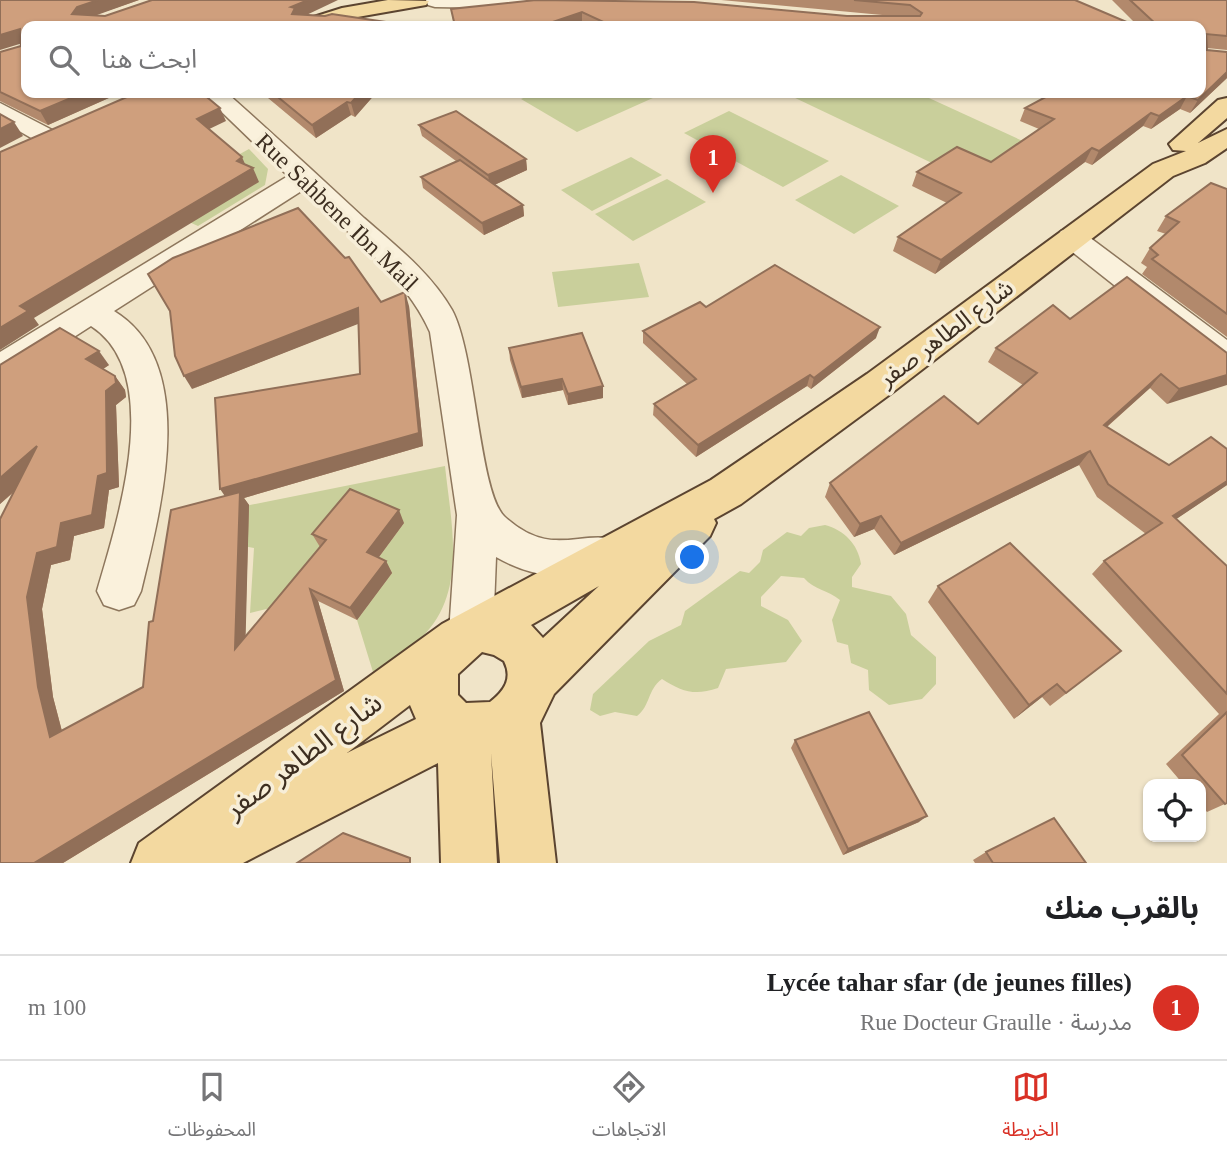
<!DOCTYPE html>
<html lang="ar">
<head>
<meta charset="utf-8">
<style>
	:root { --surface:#fff; --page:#f6f6f6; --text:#202124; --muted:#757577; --line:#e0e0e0; --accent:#d93025 }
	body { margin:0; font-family:"Times New Roman","Noto Sans Arabic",serif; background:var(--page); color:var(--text); direction:rtl }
	.controls { position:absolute; right:21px; bottom:21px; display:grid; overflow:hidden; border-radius:14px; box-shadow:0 2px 5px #0004 }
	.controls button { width:63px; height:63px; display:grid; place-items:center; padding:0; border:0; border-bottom:2px solid var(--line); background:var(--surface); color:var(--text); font:35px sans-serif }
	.you { position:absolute; left:693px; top:558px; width:24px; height:24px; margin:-18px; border:5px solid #fff; border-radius:50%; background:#1a73e8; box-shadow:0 0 0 10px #1a73e833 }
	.badge { display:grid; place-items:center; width:46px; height:46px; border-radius:50%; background:var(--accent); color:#fff; font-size:23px; font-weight:700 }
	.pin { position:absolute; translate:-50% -58px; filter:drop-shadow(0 2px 4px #0008) }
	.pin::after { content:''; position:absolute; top:37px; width:24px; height:21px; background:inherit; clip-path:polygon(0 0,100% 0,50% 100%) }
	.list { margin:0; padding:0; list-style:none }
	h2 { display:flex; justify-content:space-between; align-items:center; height:91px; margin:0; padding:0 28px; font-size:30px }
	h2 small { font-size:23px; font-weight:400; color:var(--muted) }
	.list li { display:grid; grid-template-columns:46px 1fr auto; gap:21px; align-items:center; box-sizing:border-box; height:105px; padding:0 28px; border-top:2px solid var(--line) }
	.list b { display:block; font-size:26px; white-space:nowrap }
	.list p { margin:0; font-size:23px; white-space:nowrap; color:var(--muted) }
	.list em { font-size:23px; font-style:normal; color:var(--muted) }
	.icon { flex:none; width:38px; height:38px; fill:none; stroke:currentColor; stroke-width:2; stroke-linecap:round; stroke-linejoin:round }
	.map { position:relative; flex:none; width:1227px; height:863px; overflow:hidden; direction:ltr }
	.search { position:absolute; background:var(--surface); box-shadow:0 2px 5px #0004; left:21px; right:21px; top:21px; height:77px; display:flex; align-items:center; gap:18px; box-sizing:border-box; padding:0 24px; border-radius:14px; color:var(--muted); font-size:26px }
	.sheet { height:196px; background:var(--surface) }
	nav { display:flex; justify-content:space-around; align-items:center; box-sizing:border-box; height:98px; border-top:2px solid var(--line); background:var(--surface); font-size:19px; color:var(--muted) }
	nav a { display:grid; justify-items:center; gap:4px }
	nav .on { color:var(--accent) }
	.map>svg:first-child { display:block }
</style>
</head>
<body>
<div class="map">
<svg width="1227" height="863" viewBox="0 0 1227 863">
	<rect width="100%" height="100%" fill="#f0e4c8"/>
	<g fill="#c9cf9b">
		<polygon points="535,93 664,93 577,132 521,99"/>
		<polygon points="798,93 918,93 1027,143 981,170 934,164 791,96"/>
		<polygon points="729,111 829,161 783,187 684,133"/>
		<polygon points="249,149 268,169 265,185 198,226 149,204"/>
		<polygon points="631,157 662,175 592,211 561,190"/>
		<polygon points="841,175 899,206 854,234 795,200"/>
		<polygon points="667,179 706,202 633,241 595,214"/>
		<polygon points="639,263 649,297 558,307 552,272"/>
		<path d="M 445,466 C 451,524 468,592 422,637 C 408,651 389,661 373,672 L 357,620 L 391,574 L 373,565 L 404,523 L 320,547 L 312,598 L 250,613 L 254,548 L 243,546 L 245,506 Z"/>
		<path d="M 825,525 C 844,530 858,544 861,564 L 852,577 L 852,587 L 891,596 L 906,614 L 911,635 L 936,657 L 936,684 L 922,699 L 889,705 L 869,690 L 868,670 L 851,663 L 848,645 L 837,642 L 832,620 L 840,600 C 828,590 814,590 804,578 L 781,576 L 761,597 L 761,606 L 788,620 L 802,641 L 786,662 L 726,669 L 718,688 C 695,696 682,692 662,679 C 647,690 651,705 637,716 L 615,712 L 600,716 L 590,710 L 593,694 L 649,641 L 681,625 L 685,611 L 740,571 L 749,573 L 760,562 L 763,550 L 787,532 L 801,536 L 809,528 Z"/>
	</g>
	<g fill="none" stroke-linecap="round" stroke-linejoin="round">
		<g stroke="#8d765c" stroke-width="3">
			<g id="minor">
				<polygon points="426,0 575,0 577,3 567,9 435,7 428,5"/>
				<path d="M 202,93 L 227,93 C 273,134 319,176 364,218 C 395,245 431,273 452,310 C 476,354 479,494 505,517 C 554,561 580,526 625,542 L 631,555 L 625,568 C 581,583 536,580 496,557 L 493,633 L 487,648 L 471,654 L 455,648 L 449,633 L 457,515 L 430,332 C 405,275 347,233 303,190 L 114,311 C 201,364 160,512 141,591 L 134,605 L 119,610 L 104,605 L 97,591 C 117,522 166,374 91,326 L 12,377 L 0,380 L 0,352 L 288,176 Z"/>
				<polygon points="0,103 58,133 61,138 58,143 40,143 0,120"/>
				<polygon points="1071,228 1081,231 1227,340 1227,369 1215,365 1061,243 1057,237 1061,231"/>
			</g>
		</g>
		<g stroke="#5b4430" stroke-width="4">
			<g id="major">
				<polygon points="388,0 429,1 426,5 346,19 328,26 298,26 301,21 342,8"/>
				<path d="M 1227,98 L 1227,118 L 1198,143 L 1227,129 L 1227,148 L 1205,163 L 1173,176 L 893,392 L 741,504 L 714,519 L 716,523 L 710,536 L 554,694 L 540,723 L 556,863 L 500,863 L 491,753 L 497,863 L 441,863 L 438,763 L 243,863 L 131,863 L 139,843 L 442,624 L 711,480 L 867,374 L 1153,164 L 1186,151 L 1173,150 L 1169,144 L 1218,100 ZM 599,586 L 543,638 L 531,625 ZM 482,652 L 494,655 L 504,661 C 513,679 504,691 490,702 L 466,703 L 458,695 L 458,674 ZM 410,705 L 416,719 L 347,753 Z"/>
			</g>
		</g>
		<use href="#minor" fill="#faf1dc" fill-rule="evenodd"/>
		<use href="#major" fill="#f3d9a0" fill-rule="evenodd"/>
	</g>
	<g fill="#b2896c">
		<polygon points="0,0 139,0 95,15 105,16 306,15 26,26 120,93 48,125 0,101 0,52 21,46"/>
		<polygon points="721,0 1075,0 1136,26 587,26 582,24 577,26 454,26 451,9 893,16"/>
		<polygon points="1112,0 1227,0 1227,50 1207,48 1207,50 1227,52 1227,78 1190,113 1180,109 1151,129 1143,126 1092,165 1085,162 935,274 893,251 898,237 947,203 912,186 917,172 991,162 1039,129 1020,121 1025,108 1201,93 1201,26 1138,26"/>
		<polygon points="262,93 376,93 355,117 351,115 316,138"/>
		<polygon points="419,125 526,159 527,170 494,185 523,205 524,216 484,235 423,188 421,177 456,161 422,136"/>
		<polygon points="1227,189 1227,337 1142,274 1147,267 1141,263 1150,248 1166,234 1157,231 1166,216"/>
		<polygon points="381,302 409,306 423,446 244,498 249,505 245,637 320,547 312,534 404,523 379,557 386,561 392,573 357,620 318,601 344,691 63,863 14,492 0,504 0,365 109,365 103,369 115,376 125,390 126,397 116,405 119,487 109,490 104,528 74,536 70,560 51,565 42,609 53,697 62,731 143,687 153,621 225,496 360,374 359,323 192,389"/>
		<polygon points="706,307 876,338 811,389 807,386 696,457 653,415 654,404 687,384 643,343 643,331"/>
		<polygon points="1070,319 1225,353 1167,404 1150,388 1107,427 1169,465 1227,449 1227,485 1176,519 1227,566 1227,803 1207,812 1201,805 1201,784 1183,784 1166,764 1219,714 1092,574 1104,561 1146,534 1097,497 1079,465 894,555 874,529 854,537 825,497 830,483 978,424 1023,385 988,362 996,348"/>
		<polygon points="509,348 603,398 568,405 563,390 522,398 510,360"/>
		<polygon points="938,586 1121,651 1050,706 1042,697 1014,719 928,602"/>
		<polygon points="795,740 919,822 843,855 791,748"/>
		<polygon points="986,852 1086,863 975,863 973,860"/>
	</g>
	<g fill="#916f58">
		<polygon points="98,0 139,0 83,20 72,14 77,7"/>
		<polygon points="308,0 338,0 298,19 292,14 291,7"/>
		<polygon points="582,12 582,24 577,26 541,26"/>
		<polygon points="20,29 26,42 0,50 0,35"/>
		<polygon points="1227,72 1227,78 1190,113 1198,100"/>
		<polygon points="83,93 120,93 48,125 40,111"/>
		<polygon points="360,93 376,93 355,117 351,103"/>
		<polygon points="1187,96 1180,109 1151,129 1159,116"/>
		<polygon points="347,102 351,115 316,138 312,125"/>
		<polygon points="220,108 226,121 203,132 197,119"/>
		<polygon points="1151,113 1143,126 1092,165 1099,151"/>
		<polygon points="14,122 23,136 0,148 0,129"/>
		<polygon points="1092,148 1085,162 935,274 941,260"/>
		<polygon points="242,157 248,171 253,168 259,182 34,318 39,325 0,350 0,328 20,306"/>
		<polygon points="526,159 527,170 490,187 488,175"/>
		<polygon points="523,205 524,216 484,235 482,223"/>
		<polygon points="405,292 409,306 423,446 244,498 249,505 245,661 235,649 229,502 220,489 419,433"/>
		<polygon points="358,308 363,322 192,389 184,376"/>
		<polygon points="880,327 876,338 811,389 814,378"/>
		<polygon points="99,351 109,365 97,373 86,359"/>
		<polygon points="1161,374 1150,388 1093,439 1104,425"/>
		<polygon points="810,375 807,386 696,457 698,445"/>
		<polygon points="1227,375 1227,385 1167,404 1179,389"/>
		<polygon points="115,376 125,390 126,397 116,405 119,487 109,490 104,528 74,536 70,560 51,565 42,609 53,697 66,747 50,737 38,687 27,597 37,553 61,523 106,391"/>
		<polygon points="562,379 563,390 522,398 521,387"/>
		<polygon points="603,386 603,398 568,405 568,394"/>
		<polygon points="37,446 49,459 0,504 0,478"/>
		<polygon points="1090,451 1079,465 894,555 901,543"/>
		<polygon points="1227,481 1227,485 1160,530 1173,516"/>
		<polygon points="399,510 404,523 373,565 367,552"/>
		<polygon points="881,516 874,529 854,537 860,524"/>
		<polygon points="386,561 392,573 357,620 350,608"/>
		<polygon points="310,589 318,601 344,691 63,863 34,863"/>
		<polygon points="1057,684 1042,697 1014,719 1029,705"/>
		<polygon points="927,816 919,822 843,855 848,849"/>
	</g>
	<g fill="#cf9f7d" stroke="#916f58" stroke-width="2">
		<polygon points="0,0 98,0 77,7 72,14 105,16 152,0 308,0 291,7 295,8 292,14 325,16 332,14 413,26 26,26 26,93 83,93 40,111 0,92 0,52 21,46 20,29 0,35"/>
		<polygon points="536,0 694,2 847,16 920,16 922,13 910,5 854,0 1075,0 1136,26 612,26 582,12 541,26 455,26 451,9"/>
		<polygon points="1130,0 1227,0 1227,36 1206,34 1207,50 1227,52 1227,72 1198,100 1187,96 1159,116 1151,113 1099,151 1092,148 941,260 898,237 961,193 917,172 957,147 991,162 1054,119 1025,108 1053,93 1201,93 1201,26 1158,26"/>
		<polygon points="136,93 202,93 220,108 197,119 242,157 237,161 253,168 20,306 28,311 0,328 0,152"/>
		<polygon points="273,93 360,93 351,103 347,102 312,125"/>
		<polygon points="456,111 526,159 488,175 419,125"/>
		<polygon points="0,114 14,122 0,129"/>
		<polygon points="460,160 523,205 482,223 421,177"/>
		<polygon points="1211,183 1227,189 1227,314 1152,259 1158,255 1150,248 1179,222 1166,216"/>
		<polygon points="298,208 345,258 349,257 381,302 405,292 419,433 220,489 215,398 360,374 358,308 184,376 175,356 170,311 148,274 173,258"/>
		<polygon points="775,265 880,327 814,378 810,375 698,445 654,404 696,379 643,331 700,302 706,307"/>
		<polygon points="1127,277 1227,353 1227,375 1179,389 1161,374 1104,425 1169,465 1211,437 1227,449 1227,481 1173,516 1227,566 1227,694 1104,561 1162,523 1108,484 1090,451 901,543 881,516 860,524 830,483 944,396 978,424 1037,373 996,348 1053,305 1070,319"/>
		<polygon points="60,328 99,351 86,359 115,376 116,383 106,391 107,473 98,476 92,515 61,523 57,547 37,553 27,597 38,687 50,737 143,687 149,622 153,621 171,510 240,492 235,649 326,540 312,534 350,489 399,510 367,552 386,561 350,608 310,589 336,680 34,863 0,863 0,519 37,446 0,478 0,365"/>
		<polygon points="582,333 603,386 568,394 562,379 521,387 509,348"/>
		<polygon points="1010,543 1121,651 1066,693 1057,684 1029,705 938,586"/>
		<polygon points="869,712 927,816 848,849 795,740"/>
		<polygon points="1227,712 1227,803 1225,804 1182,755"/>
		<polygon points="1054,818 1086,863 993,863 986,852"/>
		<polygon points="343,833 410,858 410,863 297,863"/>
	</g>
	<g text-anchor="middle" stroke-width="7" stroke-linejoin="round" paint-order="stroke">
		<g font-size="24" fill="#3d2e20" stroke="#f7eed8">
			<text transform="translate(337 212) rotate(44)" y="8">Rue Sahbene Ibn Mail</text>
			<text transform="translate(946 333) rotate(-37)" y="8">شارع الطاهر صفر</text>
		</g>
		<g font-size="28" fill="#3d2e20" stroke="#f7eed8">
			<text transform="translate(303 755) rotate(-37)" y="10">شارع الطاهر صفر</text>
		</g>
	</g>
</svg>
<div class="controls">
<button><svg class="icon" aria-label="locate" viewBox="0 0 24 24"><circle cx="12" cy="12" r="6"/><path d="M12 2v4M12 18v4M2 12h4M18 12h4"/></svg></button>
</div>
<div class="you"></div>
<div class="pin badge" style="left:713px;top:193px">1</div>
<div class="search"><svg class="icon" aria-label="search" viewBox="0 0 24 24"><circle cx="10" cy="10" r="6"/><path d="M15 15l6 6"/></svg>ابحث هنا</div>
</div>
<section class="sheet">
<h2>بالقرب منك<small></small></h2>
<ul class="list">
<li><span class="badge">1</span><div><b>Lycée tahar sfar (de jeunes filles)</b><p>مدرسة · Rue Docteur Graulle</p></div><em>100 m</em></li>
</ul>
</section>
<nav>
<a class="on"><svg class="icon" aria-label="map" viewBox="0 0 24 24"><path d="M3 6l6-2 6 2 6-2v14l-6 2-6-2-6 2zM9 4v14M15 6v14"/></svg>الخريطة</a>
<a><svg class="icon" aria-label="directions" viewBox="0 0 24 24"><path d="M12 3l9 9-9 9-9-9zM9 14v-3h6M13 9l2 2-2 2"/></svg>الاتجاهات</a>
<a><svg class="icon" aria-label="saved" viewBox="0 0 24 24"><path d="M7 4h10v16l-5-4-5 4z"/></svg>المحفوظات</a>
</nav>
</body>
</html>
